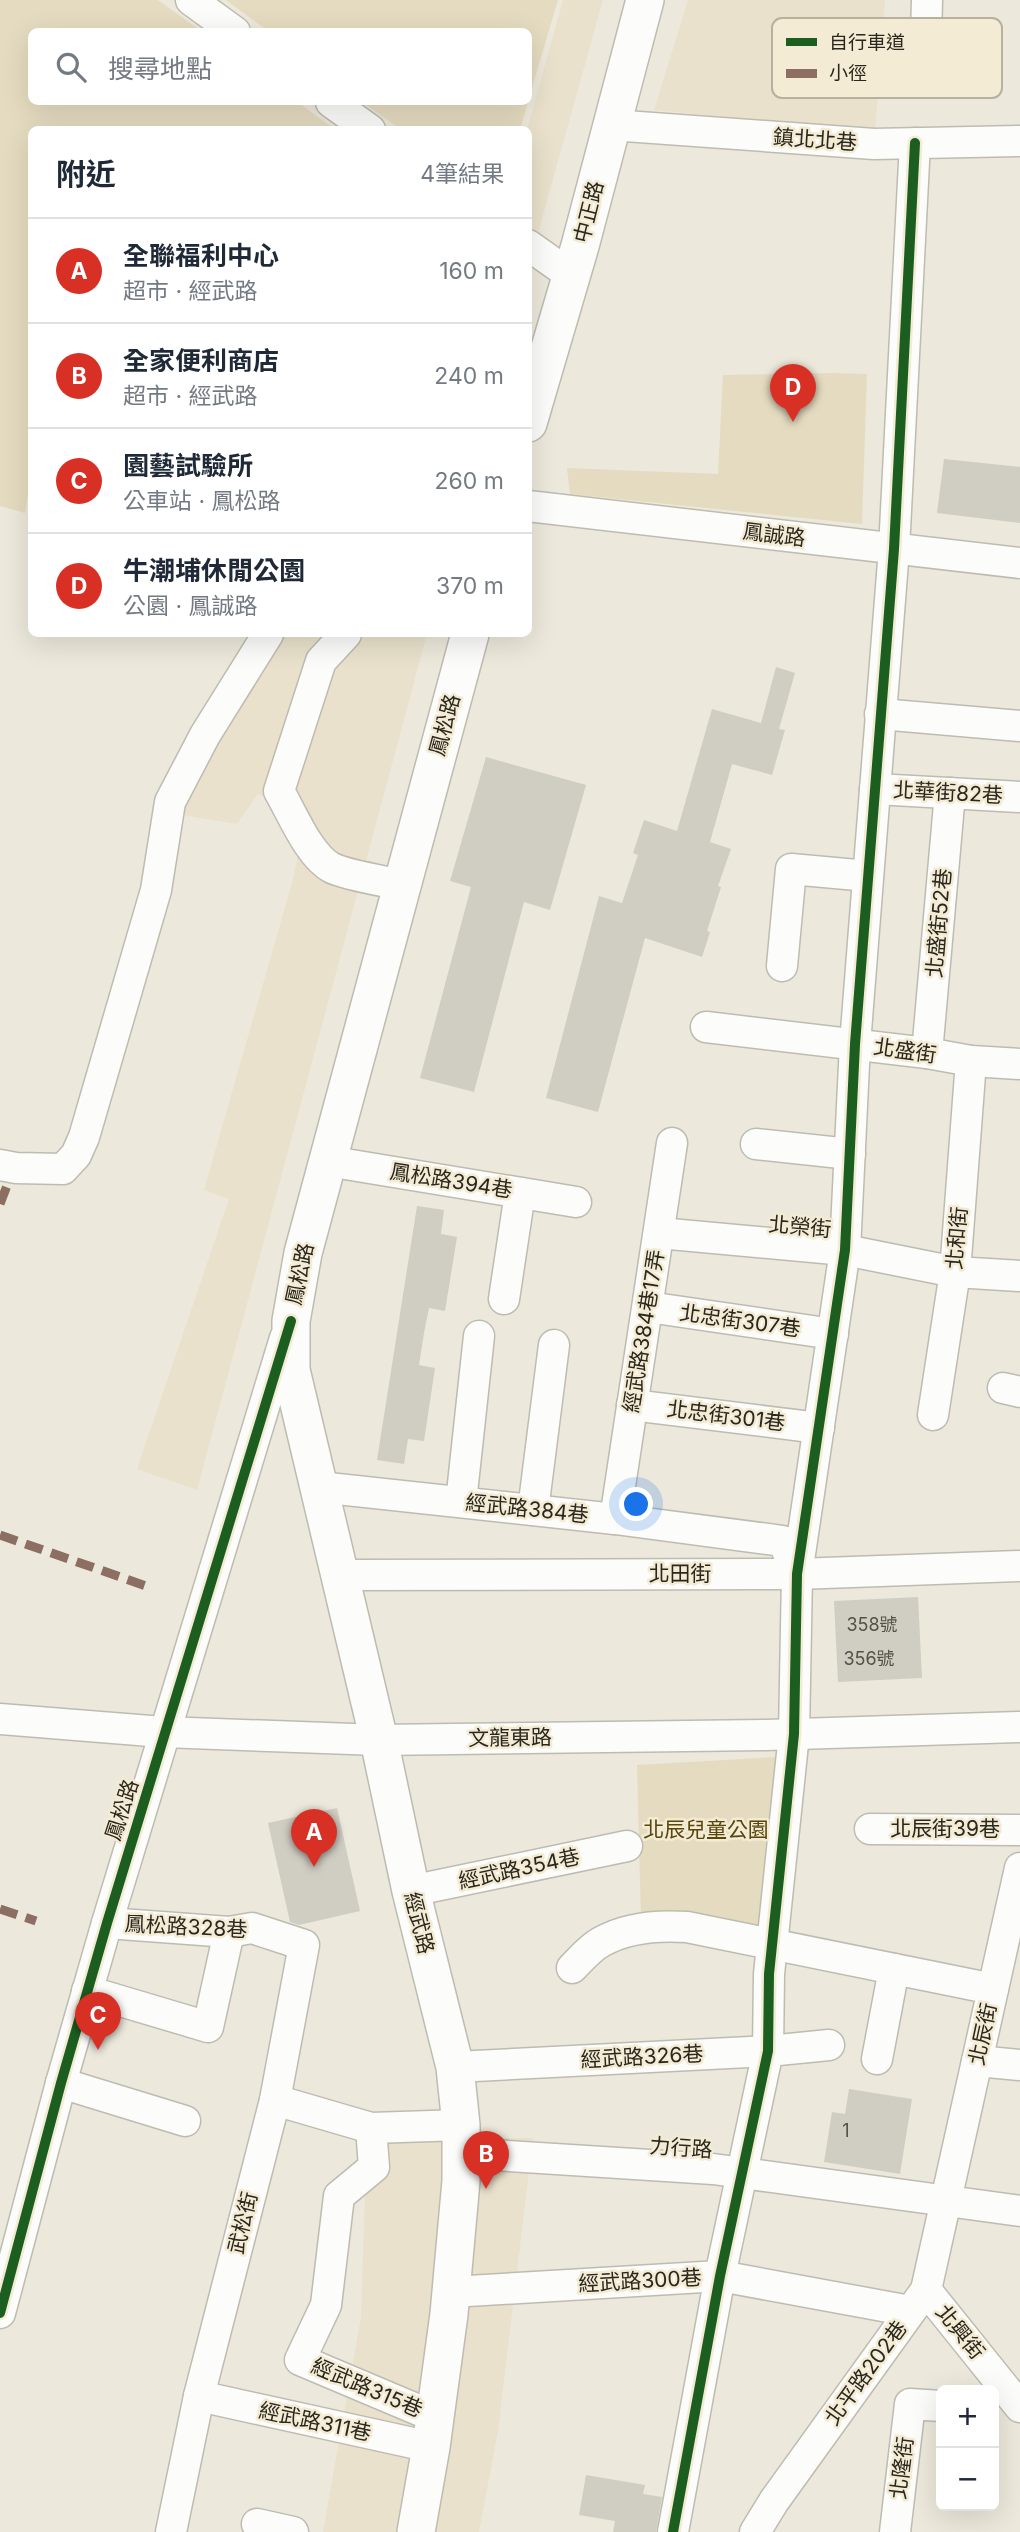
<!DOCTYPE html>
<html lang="zh-TW">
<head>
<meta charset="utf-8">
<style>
	:root { --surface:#fff; --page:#f6f6f7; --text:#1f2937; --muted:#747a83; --line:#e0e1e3; --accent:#d93025 }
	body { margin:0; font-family:Inter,"Noto Sans TC",sans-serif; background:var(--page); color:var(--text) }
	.controls { position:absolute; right:21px; bottom:21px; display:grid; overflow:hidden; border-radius:10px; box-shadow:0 7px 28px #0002 }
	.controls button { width:63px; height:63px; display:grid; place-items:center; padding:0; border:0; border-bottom:2px solid var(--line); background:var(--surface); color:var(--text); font:35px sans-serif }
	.you { position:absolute; left:637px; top:1505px; width:24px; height:24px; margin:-18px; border:5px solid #fff; border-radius:50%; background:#1a73e8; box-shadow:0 0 0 10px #1a73e833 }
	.badge { display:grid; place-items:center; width:46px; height:46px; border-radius:50%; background:var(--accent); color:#fff; font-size:23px; font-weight:700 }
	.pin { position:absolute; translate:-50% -58px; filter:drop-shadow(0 2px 4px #0008) }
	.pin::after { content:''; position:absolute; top:37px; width:24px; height:21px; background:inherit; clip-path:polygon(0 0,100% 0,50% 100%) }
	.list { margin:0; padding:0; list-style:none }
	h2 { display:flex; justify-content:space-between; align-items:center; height:91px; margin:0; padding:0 28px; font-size:30px }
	h2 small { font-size:23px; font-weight:400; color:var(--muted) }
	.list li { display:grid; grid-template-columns:46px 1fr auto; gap:21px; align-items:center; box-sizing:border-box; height:105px; padding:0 28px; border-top:2px solid var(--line) }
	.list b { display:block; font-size:26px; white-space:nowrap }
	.list p { margin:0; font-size:23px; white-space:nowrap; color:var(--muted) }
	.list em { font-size:23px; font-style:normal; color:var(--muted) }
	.icon { flex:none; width:38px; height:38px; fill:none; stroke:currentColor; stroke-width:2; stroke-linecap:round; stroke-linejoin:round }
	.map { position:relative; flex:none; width:1020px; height:2532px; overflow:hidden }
	.search { position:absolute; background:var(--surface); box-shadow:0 7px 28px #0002; left:28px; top:28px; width:504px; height:77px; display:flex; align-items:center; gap:18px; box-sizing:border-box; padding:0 24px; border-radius:10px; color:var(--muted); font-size:26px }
	.panel { position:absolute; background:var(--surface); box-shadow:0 7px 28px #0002; left:28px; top:126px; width:504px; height:511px; border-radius:10px }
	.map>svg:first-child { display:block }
</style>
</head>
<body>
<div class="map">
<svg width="1020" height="2532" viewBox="0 0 1020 2532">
	<rect width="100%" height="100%" fill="#ece8db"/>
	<g fill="#e9e1cb">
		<polygon points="563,0 603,0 529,265 527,130"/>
		<polygon points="688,0 885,0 875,131 654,110"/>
		<polygon points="271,634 427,634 197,1490 137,1469 229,1199 204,1190 292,883 306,818 258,794 237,824 175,814"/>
		<polygon points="533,2138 498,2431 479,2532 323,2532 361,2317 365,2194 387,2139"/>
	</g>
	<g fill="#e5dbc0">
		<polygon points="0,0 158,0 201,31 32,32 32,102 297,102 335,129 32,130 32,468 25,513 0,506"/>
		<polygon points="226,0 558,0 528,101 528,32 268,31"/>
		<polygon points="362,102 528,102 520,130 400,129"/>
		<polygon points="836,373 867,374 862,524 570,494 567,468 718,474 723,375"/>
		<polygon points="777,1757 766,1933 641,1919 637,1765"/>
	</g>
	<g fill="#d0cdc3">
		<polygon points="944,459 1020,467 1020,523 937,513"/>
		<polygon points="776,667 795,673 779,729 785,730 772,775 732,764 710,842 731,849 718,886 721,887 707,931 710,932 702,957 645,938 598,1112 546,1098 599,896 622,903 638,855 633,853 644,820 677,831 712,709 761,723"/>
		<polygon points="486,757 586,785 550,910 524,902 474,1092 420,1078 471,887 450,881"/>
		<polygon points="417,1206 444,1210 441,1234 457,1237 445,1311 429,1308 424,1333 419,1365 435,1368 424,1441 408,1439 404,1464 377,1460"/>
		<polygon points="918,1597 922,1678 838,1682 834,1601"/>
		<polygon points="337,1808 360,1911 299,1925 290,1922 268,1823"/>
		<polygon points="849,2089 912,2099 900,2174 824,2162 832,2112 845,2114"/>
		<polygon points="586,2475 645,2485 643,2494 662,2497 656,2532 613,2532 615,2521 579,2515"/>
	</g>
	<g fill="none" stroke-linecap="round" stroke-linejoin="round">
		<g stroke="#bebbb1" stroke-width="33">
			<g id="minor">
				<polyline points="191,0 235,32"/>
				<polyline points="926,38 927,0"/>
				<polyline points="331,102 370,130"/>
				<polyline points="611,125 874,144 1020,141"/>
				<polyline points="528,245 572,276"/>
				<polyline points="528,506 1020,563"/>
				<path d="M 346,634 L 321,661 L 279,791 C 292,813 309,856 332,868 C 346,875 384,881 402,885"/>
				<polyline points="880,714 1020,726"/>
				<polyline points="875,789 1020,797"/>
				<polyline points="782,966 791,869 868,876"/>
				<polyline points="706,1027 927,1053 971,1061 1020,1064"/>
				<polyline points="927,1053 950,793"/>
				<polyline points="756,1144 850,1154"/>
				<polyline points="327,1161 576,1202"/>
				<polyline points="0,1165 16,1168 63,1169 76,1155 84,1137 156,890 170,802 205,735 268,634"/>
				<polyline points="659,1233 845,1250 955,1272 1020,1276"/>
				<polyline points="504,1299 520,1193"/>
				<polyline points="648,1307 833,1334"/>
				<polyline points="1003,1388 1020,1392"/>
				<polyline points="632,1405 819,1428"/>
				<polyline points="933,1415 955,1272 971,1061"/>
				<polyline points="319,1487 615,1519 783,1541 797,1574"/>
				<polyline points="461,1502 479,1336"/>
				<polyline points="533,1510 554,1345"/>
				<polyline points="615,1519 672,1143"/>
				<polyline points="340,1575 797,1574 1020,1566"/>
				<polyline points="0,1719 163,1732 379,1740 766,1735 1020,1727"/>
				<polyline points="870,1829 1020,1830"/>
				<polyline points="411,1891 627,1846"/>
				<polyline points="107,1923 229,1932 252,1928 304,1945 275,2100"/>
				<path d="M 572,1968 C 581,1959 590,1948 601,1942 C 627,1927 658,1925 687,1927 L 993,1989"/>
				<polyline points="87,1991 208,2027 229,1932"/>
				<polyline points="877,2059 894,1969"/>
				<polyline points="977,2061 1020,2065"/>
				<polyline points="455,2067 768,2051 829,2045"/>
				<polyline points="61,2083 185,2121"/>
				<polyline points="371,2128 374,2167 339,2196 326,2305 300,2360 435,2417"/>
				<polyline points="462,2153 713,2169 1020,2211"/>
				<polyline points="926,2290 1020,2407"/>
				<polyline points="451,2292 720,2276 910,2311"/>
				<polyline points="0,2313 61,2083 107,1923 285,1338"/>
				<polyline points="199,2396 431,2447"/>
				<polyline points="257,2524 293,2532"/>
				<polyline points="171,2532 199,2396 275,2100 371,2128 461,2125"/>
				<polyline points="673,2532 720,2276 768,2051 769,1974 794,1734 797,1574 845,1250 855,1044 894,549 915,143"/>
				<polyline points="755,2532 774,2501 926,2290 1020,1868"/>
				<polyline points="895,2532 910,2404 941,2406"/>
			</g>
		</g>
		<g stroke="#bebbb1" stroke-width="40">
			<g id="major">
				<polyline points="528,423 580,246 645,0"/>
				<polyline points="416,2532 431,2447 449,2314 461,2181 461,2125 455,2067 411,1891 379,1740 291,1370 291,1321 303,1253 470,634"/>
			</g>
		</g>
		<use href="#minor" stroke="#fcfcfa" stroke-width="30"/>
		<use href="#major" stroke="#fcfcfa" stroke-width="37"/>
		<g stroke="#8d6e63" stroke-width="9" stroke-dasharray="18 9" stroke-linecap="butt">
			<polyline points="0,1204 8,1183"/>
			<polyline points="0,1535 149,1587"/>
			<polyline points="0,1909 36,1921"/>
		</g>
		<g stroke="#f3ebd4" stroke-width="15">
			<g id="cycleway">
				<polyline points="0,2313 61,2083 107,1923 291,1321"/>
				<polyline points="673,2532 720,2276 768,2051 769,1974 794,1734 797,1574 845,1250 855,1044 894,549 915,143"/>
			</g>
		</g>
		<use href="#cycleway" stroke="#1b5e20" stroke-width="10"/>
	</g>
	<g text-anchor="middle" stroke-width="5" stroke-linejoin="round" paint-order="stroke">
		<g font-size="18" fill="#545047">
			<text x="872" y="1631">358號</text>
			<text x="869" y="1665">356號</text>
			<text x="846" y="2137">1</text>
		</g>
		<g font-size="21" fill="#2a271e" stroke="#f3ebd4">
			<text transform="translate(815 140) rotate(4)" y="7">鎮北北巷</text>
			<text transform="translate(589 212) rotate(-76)" y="7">中正路</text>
			<text transform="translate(774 535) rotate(7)" y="7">鳳誠路</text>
			<text transform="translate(445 725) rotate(-75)" y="7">鳳松路</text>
			<text transform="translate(948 793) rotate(3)" y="7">北華街82巷</text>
			<text transform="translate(939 923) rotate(-85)" y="7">北盛街52巷</text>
			<text transform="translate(905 1051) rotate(8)" y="7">北盛街</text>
			<text transform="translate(451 1181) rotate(9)" y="7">鳳松路394巷</text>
			<text transform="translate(800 1227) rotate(5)" y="7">北榮街</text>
			<text transform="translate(957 1238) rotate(-85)" y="7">北和街</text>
			<text transform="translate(300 1274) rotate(-78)" y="7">鳳松路</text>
			<text transform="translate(740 1321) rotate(8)" y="7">北忠街307巷</text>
			<text transform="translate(644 1331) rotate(-81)" y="7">經武路384巷17弄</text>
			<text transform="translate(726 1416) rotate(7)" y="7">北忠街301巷</text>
			<text transform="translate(527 1509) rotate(6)" y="7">經武路384巷</text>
			<text x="680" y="1581">北田街</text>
			<text transform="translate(510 1738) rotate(-1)" y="7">文龍東路</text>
			<text transform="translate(122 1810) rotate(-72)" y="7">鳳松路</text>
			<text x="945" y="1836">北辰街39巷</text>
			<text transform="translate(519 1869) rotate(-12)" y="7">經武路354巷</text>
			<text transform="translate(419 1923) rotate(76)" y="7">經武路</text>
			<text transform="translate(186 1927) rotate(3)" y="7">鳳松路328巷</text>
			<text transform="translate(983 2034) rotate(-78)" y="7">北辰街</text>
			<text transform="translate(642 2057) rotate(-3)" y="7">經武路326巷</text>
			<text transform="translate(681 2148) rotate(4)" y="7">力行路</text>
			<text transform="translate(243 2223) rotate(-76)" y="7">武松街</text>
			<text transform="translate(640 2281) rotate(-3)" y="7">經武路300巷</text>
			<text transform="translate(960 2332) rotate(51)" y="7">北興街</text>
			<text transform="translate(866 2373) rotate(-54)" y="7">北平路202巷</text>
			<text transform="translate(367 2388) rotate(23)" y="7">經武路315巷</text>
			<text transform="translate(315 2422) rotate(12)" y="7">經武路311巷</text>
			<text transform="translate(902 2468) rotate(-83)" y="7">北隆街</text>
		</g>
		<g font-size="21" fill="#58460c" stroke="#f3ebd4">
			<text x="706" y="1837">北辰兒童公園</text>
		</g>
	</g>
	<rect x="772" y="18" width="230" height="80" rx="10" fill="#f3ebd4" stroke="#b7b09d" stroke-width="2"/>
	<rect x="786" y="38" width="31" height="8" fill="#1b5e20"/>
	<rect x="786" y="69" width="31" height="9" fill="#8d6e63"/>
	<g font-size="19" fill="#2a271e">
		<text x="829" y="49">自行車道</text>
		<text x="829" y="80">小徑</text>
	</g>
</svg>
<div class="controls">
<button>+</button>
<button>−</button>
</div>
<div class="you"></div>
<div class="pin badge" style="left:314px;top:1867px">A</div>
<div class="pin badge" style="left:486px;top:2189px">B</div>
<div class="pin badge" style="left:98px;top:2050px">C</div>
<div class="pin badge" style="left:793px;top:422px">D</div>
<div class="search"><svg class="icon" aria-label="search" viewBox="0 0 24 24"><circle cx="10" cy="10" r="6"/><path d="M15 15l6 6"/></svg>搜尋地點</div>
<section class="panel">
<h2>附近<small>4筆結果</small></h2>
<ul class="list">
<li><span class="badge">A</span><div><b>全聯福利中心</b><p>超市 · 經武路</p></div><em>160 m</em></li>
<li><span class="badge">B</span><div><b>全家便利商店</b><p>超市 · 經武路</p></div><em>240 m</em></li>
<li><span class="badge">C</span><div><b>園藝試驗所</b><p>公車站 · 鳳松路</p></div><em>260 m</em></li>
<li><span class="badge">D</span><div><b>牛潮埔休閒公園</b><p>公園 · 鳳誠路</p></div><em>370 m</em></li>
</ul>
</section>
</div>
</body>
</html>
